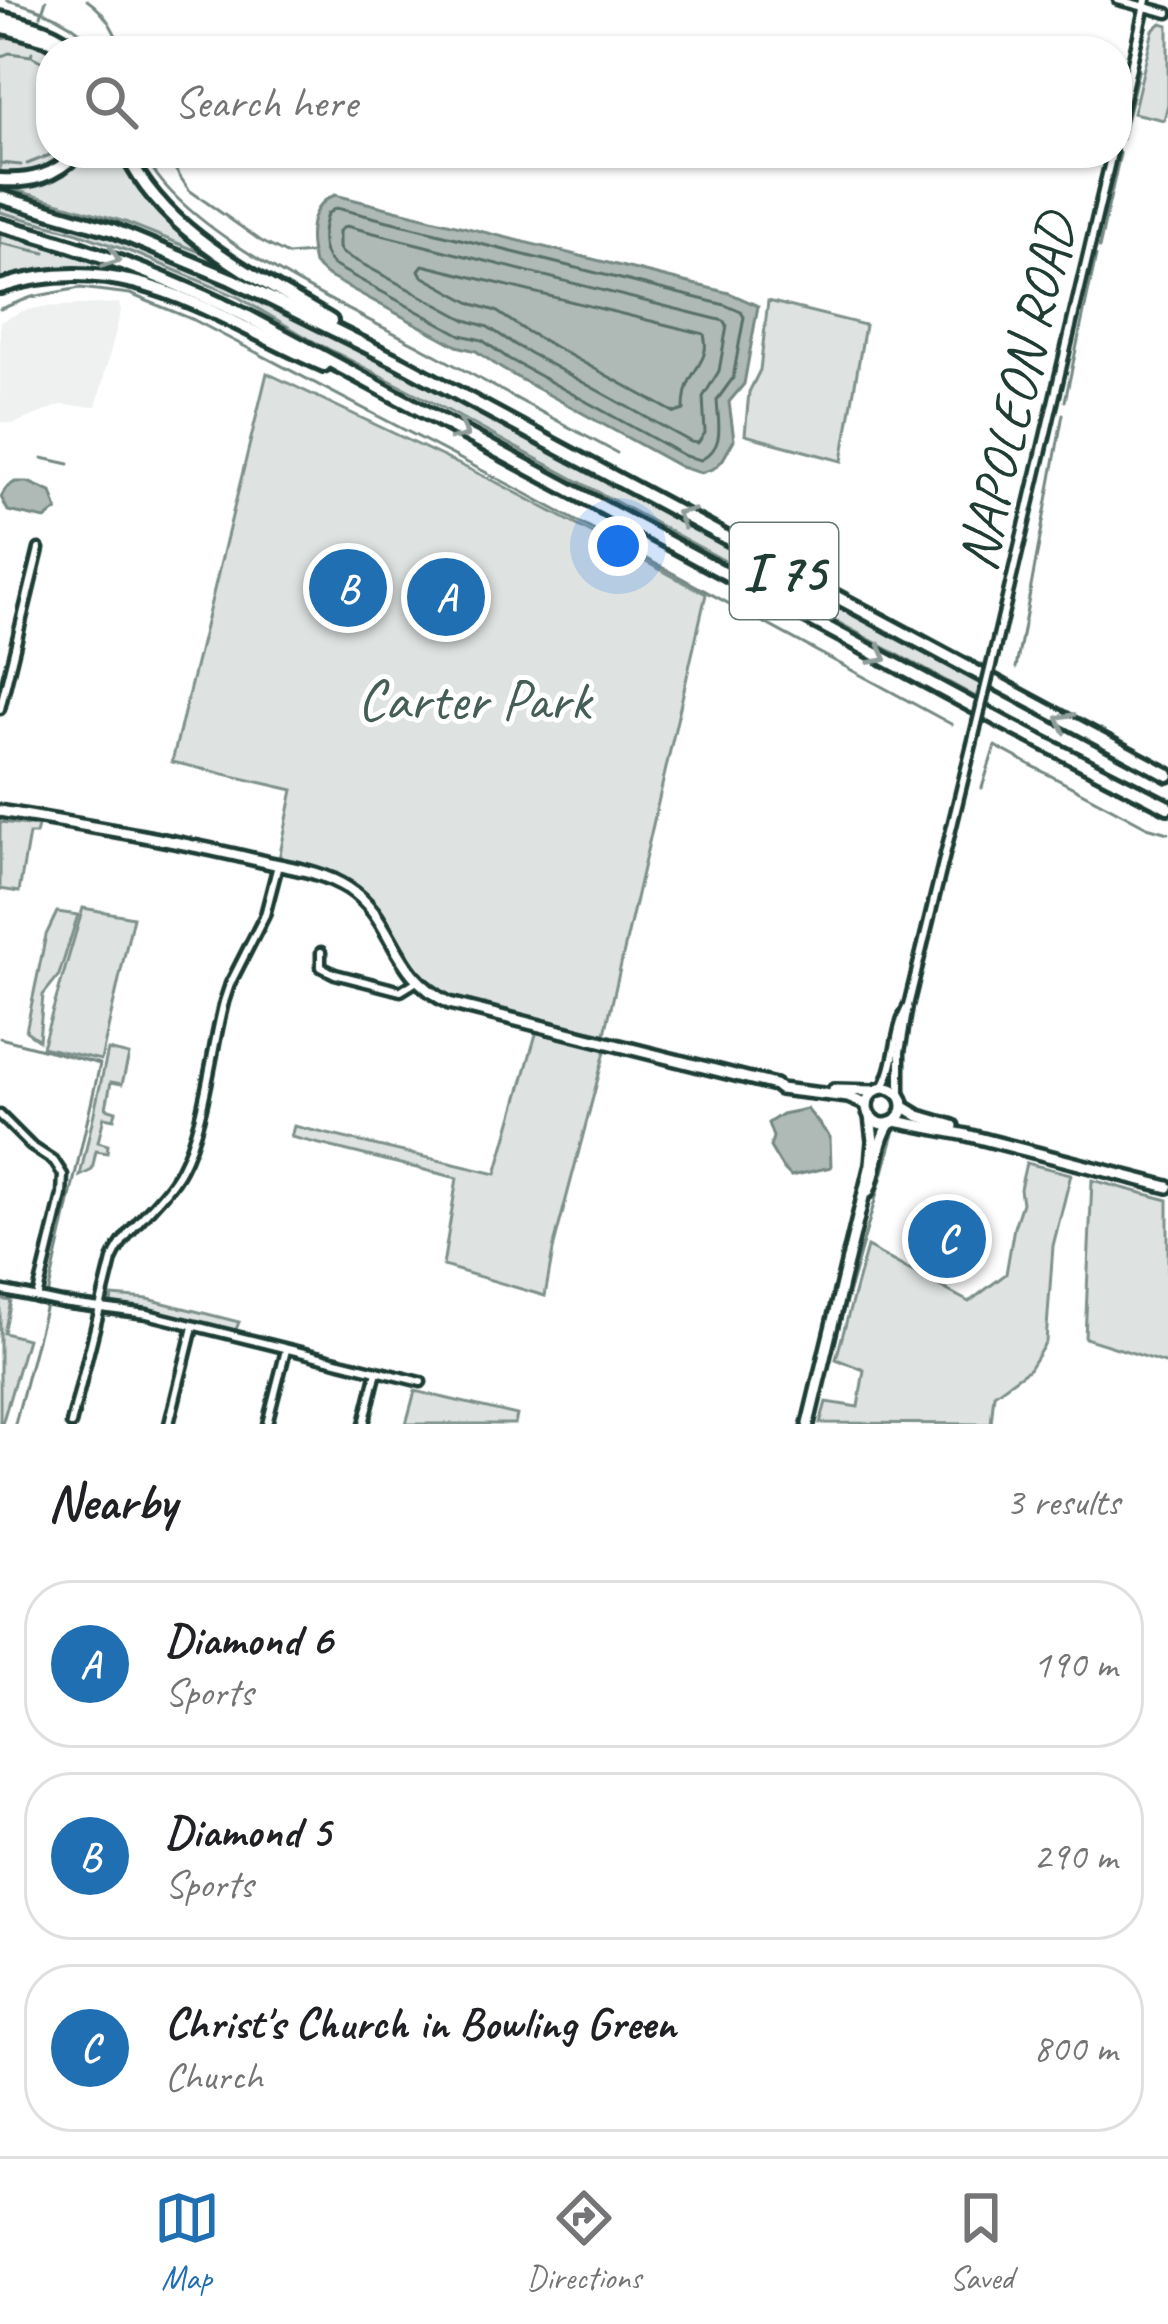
<!DOCTYPE html>
<html lang="en">
<head>
<meta charset="utf-8">
<style>
	:root { --surface:#fff; --page:#f2f2f2; --text:#202124; --muted:#757577; --line:#e0e0e0; --accent:#1f6fb2 }
	body { margin:0; font-family:Caveat,sans-serif; background:var(--page); color:var(--text) }
	.you { position:absolute; left:618px; top:546px; width:42px; height:42px; margin:-30px; border:9px solid #fff; border-radius:50%; background:#1a73e8; box-shadow:0 0 0 18px #1a73e833 }
	.badge { display:grid; place-items:center; width:78px; height:78px; border-radius:50%; background:var(--accent); color:#fff; font-size:39px; font-weight:700 }
	.pin { position:absolute; translate:-50% -50%; border:6px solid #fff; box-shadow:0 3px 12px #0006 }
	.list { margin:0; padding:0; list-style:none }
	h2 { display:flex; justify-content:space-between; align-items:center; height:156px; margin:0; padding:0 48px; font-size:51px }
	h2 small { font-size:39px; font-weight:400; color:var(--muted) }
	.list li { display:grid; grid-template-columns:78px 1fr auto; gap:36px; align-items:center; box-sizing:border-box; height:168px; margin:0 24px 24px; padding:0 24px; border:3px solid var(--line); border-radius:48px }
	.list b { display:block; font-size:45px; white-space:nowrap }
	.list p { margin:0; font-size:39px; white-space:nowrap; color:var(--muted) }
	.list em { font-size:39px; font-style:normal; color:var(--muted) }
	.icon { flex:none; width:66px; height:66px; fill:none; stroke:currentColor; stroke-width:2; stroke-linecap:round; stroke-linejoin:round }
	.map { position:relative; flex:none; width:1168px; height:1424px; overflow:hidden }
	.search { position:absolute; background:var(--surface); box-shadow:0 3px 9px #0004; left:36px; right:36px; top:36px; height:132px; display:flex; align-items:center; gap:30px; box-sizing:border-box; padding:0 42px; border-radius:48px; color:var(--muted); font-size:45px }
	.sheet { height:732px; background:var(--surface) }
	nav { display:flex; justify-content:space-around; align-items:center; box-sizing:border-box; height:168px; border-top:3px solid var(--line); background:var(--surface); font-size:33px; color:var(--muted) }
	nav a { display:grid; justify-items:center; gap:6px }
	nav .on { color:var(--accent) }
	.map>svg:first-child { display:block }
</style>
</head>
<body>
<div class="map">
<svg width="1168" height="1424" viewBox="0 0 1168 1424">
	<rect width="100%" height="100%" fill="#fff"/>
	<filter id="ink" filterUnits="userSpaceOnUse"><feTurbulence type="fractalNoise" baseFrequency=".00833" numOctaves="2"/><feDisplacementMap in="SourceGraphic" scale="24" xChannelSelector="R" yChannelSelector="G"/><feConvolveMatrix kernelMatrix="1 2 1 2 8 2 1 2 1" color-interpolation-filters="sRGB"/></filter>
	<g filter="url(#ink)">
		<polygon fill="#eef1f0" points="119,303 121,311 96,407 61,405 13,424 0,422 0,322 23,311 42,307"/>
		<g fill="#dee3e2" stroke="#7e908b" stroke-width="3">
			<polygon points="1161,23 1168,25 1168,104 1164,120 1133,113 1153,30"/>
			<path d="M 18,36 L 30,37 L 62,51 L 51,51 L 51,153 L 69,153 C 49,171 27,176 0,173 L 0,39 Z"/>
			<path d="M 83,153 L 121,153 C 147,202 182,232 227,263 L 125,222 L 8,188 L 9,185 C 40,186 63,177 83,153 Z"/>
			<polygon points="0,198 149,244 330,330 981,682 976,697 432,402 311,340 238,297 139,255 78,233 0,212"/>
			<path d="M 0,232 L 129,272 L 128,275 C 87,266 40,266 0,279 Z"/>
			<polygon points="768,301 865,325 842,461 745,435 749,392 760,370"/>
			<polygon points="267,373 496,482 706,594 604,1038 458,1001 413,971 364,896 337,873 279,859 293,790 172,762"/>
			<polygon points="0,822 38,826 36,834 29,834 19,892 0,889"/>
			<polygon points="83,908 133,917 101,1060 42,1047"/>
			<polygon points="57,912 78,915 59,975 43,995 39,1040 26,1031 46,935"/>
			<polygon points="538,1027 607,1044 554,1245 545,1296 443,1266 457,1178 291,1137 294,1126 496,1174"/>
			<polygon points="108,1050 129,1055 122,1084 111,1082 106,1108 116,1111 114,1119 104,1117 98,1142 108,1145 107,1153 96,1151 92,1170 80,1176"/>
			<polygon points="1026,1163 1071,1174 1053,1246 1046,1342 1029,1369 994,1394 991,1424 820,1423 826,1402 858,1407 864,1370 836,1359 867,1247 969,1302 1006,1274 1014,1227 1022,1203 1020,1189"/>
			<polygon points="1092,1180 1168,1200 1168,1364 1085,1338"/>
			<polygon points="112,1296 148,1299 239,1322 235,1332 137,1308 111,1304"/>
			<polygon points="0,1299 11,1301 4,1333 27,1339 2,1424 0,1424"/>
			<polygon points="415,1391 517,1415 515,1424 406,1424"/>
		</g>
		<g fill="#afbab7" stroke="#758883" stroke-width="3">
			<path d="M 335,195 L 729,293 L 758,306 L 744,384 L 729,402 L 734,440 L 722,461 L 713,469 L 701,473 L 681,467 L 502,369 L 476,351 L 457,346 L 326,275 L 314,264 C 308,238 307,206 335,195 Z"/>
			<polygon points="15,482 28,482 51,492 57,510 45,519 8,511 1,497 6,488"/>
			<polygon points="807,1109 830,1137 831,1167 791,1176 782,1167 770,1147 773,1137 768,1123 782,1114"/>
		</g>
		<g fill="none" stroke-linecap="round" stroke-linejoin="round">
			<g stroke="#596f68" stroke-width="3">
				<path d="M 336,208 L 725,305 L 741,312 L 744,317 L 733,378 L 717,400 C 718,424 726,446 701,460 L 685,456 L 509,359 L 482,340 L 461,335 L 333,265 C 319,252 322,230 327,214 Z"/>
				<polygon points="346,226 724,321 727,326 719,371 703,397 705,433 698,443 691,442 517,346 488,327 466,320 342,253 339,248 339,231"/>
				<path d="M 423,265 L 704,334 C 709,356 700,361 690,380 C 685,390 684,400 684,410 L 675,413 L 526,331 L 496,311 L 473,304 L 422,276 L 419,270 Z"/>
			</g>
			<g stroke="#758883" stroke-width="3">
				<path d="M 7,0 C 42,9 77,21 98,51"/>
				<path d="M 87,0 C 106,13 114,30 123,51"/>
				<polyline points="41,16 46,0"/>
				<polyline points="0,57 9,53 31,56 32,52"/>
				<polyline points="33,57 51,66"/>
				<polyline points="1122,139 1139,68"/>
				<path d="M 144,153 C 177,231 346,307 421,347 C 486,382 551,418 617,453"/>
				<polyline points="164,153 189,190 261,241 288,255 312,253"/>
				<polyline points="0,163 21,165"/>
				<polyline points="27,164 55,153"/>
				<polyline points="0,243 45,253"/>
				<polyline points="1099,248 1120,154"/>
				<polyline points="0,309 32,297 80,288 130,294 194,320 510,485 951,724"/>
				<polyline points="1065,401 1096,256"/>
				<polyline points="42,458 69,464"/>
				<polyline points="1016,668 1063,414"/>
				<polyline points="982,788 995,746 1147,827 1168,833"/>
				<polyline points="0,1038 100,1064 48,1295"/>
				<polyline points="951,1137 970,1142"/>
				<polyline points="988,1147 1075,1170"/>
				<polyline points="1086,1173 1168,1194"/>
				<polyline points="828,1365 895,1130"/>
				<polyline points="15,1424 46,1305"/>
				<polyline points="813,1424 826,1373"/>
			</g>
			<g stroke="#1f3d34" stroke-width="15">
				<g id="minor">
					<polyline points="1118,0 1168,13"/>
					<polyline points="1117,130 1146,0"/>
					<polyline points="995,649 1112,153"/>
					<polyline points="0,709 39,549"/>
					<polyline points="321,952 321,967 335,974 401,991 417,981"/>
					<path d="M 882,1089 C 897,1064 893,1032 908,1006"/>
					<polyline points="900,1095 900,1052 908,1006 974,736"/>
					<polyline points="0,1115 31,1146 54,1161 63,1175 62,1195 37,1298"/>
					<polyline points="0,1290 62,1303 147,1314 421,1382"/>
					<path d="M 71,1424 L 112,1260 C 128,1224 163,1203 181,1169 C 204,1126 211,1052 224,1002 L 230,984 L 265,915 L 278,865"/>
					<polyline points="169,1424 193,1327"/>
					<polyline points="267,1424 286,1350"/>
					<polyline points="364,1424 377,1371"/>
				</g>
			</g>
			<g stroke="#1f3d34" stroke-width="18">
				<g id="major">
					<path d="M 0,811 C 87,826 175,840 261,861 C 291,868 321,871 348,888 C 396,919 389,973 449,1003 L 775,1085 L 780,1089 L 848,1097 L 867,1105"/>
					<circle cx="885" cy="1106" r="18"/>
					<polyline points="834,1090 875,1091"/>
					<polyline points="904,1107 919,1116 953,1126"/>
					<polyline points="895,1121 967,1135 1168,1187"/>
					<path d="M 868,1192 C 878,1170 876,1143 890,1123"/>
					<polyline points="808,1424 871,1164 873,1141 870,1116"/>
				</g>
			</g>
			<g stroke="#1f3d34" stroke-width="20">
				<g id="highway">
					<path d="M 0,18 C 28,25 56,30 77,51"/>
					<polyline points="0,26 46,39 67,51"/>
					<path d="M 126,153 C 166,236 256,276 331,321"/>
					<path d="M 0,180 C 31,182 55,176 77,153"/>
					<polyline points="0,197 113,230 231,279 401,363 1168,775"/>
					<path d="M 0,225 C 86,247 168,278 248,317 L 1010,726 L 1168,807"/>
					<path d="M 0,287 C 127,246 213,317 324,365"/>
				</g>
			</g>
			<use href="#minor" stroke="#fff" stroke-width="6"/>
			<use href="#major" stroke="#fff" stroke-width="9"/>
			<use href="#highway" stroke="#fff" stroke-width="10"/>
			<g stroke="#1f3d34" stroke-width="15" stroke-linecap="butt">
				<polyline id="minor-bridge" points="974,736 995,649"/>
			</g>
			<use href="#minor-bridge" stroke="#fff" stroke-width="6"/>
		</g>
		<defs><path id="oneway-chevron" d="M-2-3.5L2.5 0L-2 3.5" fill="none" stroke-width="1.6" stroke-linecap="round" stroke-linejoin="round" transform="scale(3)"/></defs>
		<g stroke="#8f9e9a">
			<use href="#oneway-chevron" transform="translate(112 258) rotate(20)"/>
			<use href="#oneway-chevron" transform="translate(461 432) rotate(28)"/>
			<use href="#oneway-chevron" transform="translate(684 516) rotate(-151)"/>
			<use href="#oneway-chevron" transform="translate(879 656) rotate(28)"/>
			<use href="#oneway-chevron" transform="translate(1064 721) rotate(-152)"/>
		</g>
	</g>
	<g text-anchor="middle" stroke-width="10" stroke-linejoin="round" paint-order="stroke">
		<rect fill="#fff" stroke="#627771" stroke-width="3" x="730" y="523" width="108" height="96" rx="9"/>
		<g font-size="54" font-weight="bold" fill="#1f3d34">
			<text x="784" y="590">I 75</text>
		</g>
		<g font-size="57" fill="#1f3d34" stroke="#fff">
			<text transform="translate(1015 392) rotate(-77)" y="20">NAPOLEON ROAD</text>
		</g>
		<g font-size="57" fill="#455e57" stroke="#fff">
			<text x="474" y="719">Carter Park</text>
		</g>
	</g>
</svg>
<div class="you"></div>
<div class="pin badge" style="left:446px;top:597px">A</div>
<div class="pin badge" style="left:348px;top:588px">B</div>
<div class="pin badge" style="left:947px;top:1239px">C</div>
<div class="search"><svg class="icon" aria-label="search" viewBox="0 0 24 24"><circle cx="10" cy="10" r="6"/><path d="M15 15l6 6"/></svg>Search here</div>
</div>
<section class="sheet">
<h2>Nearby<small>3 results</small></h2>
<ul class="list">
<li><span class="badge">A</span><div><b>Diamond 6</b><p>Sports</p></div><em>190 m</em></li>
<li><span class="badge">B</span><div><b>Diamond 5</b><p>Sports</p></div><em>290 m</em></li>
<li><span class="badge">C</span><div><b>Christ's Church in Bowling Green</b><p>Church</p></div><em>800 m</em></li>
</ul>
</section>
<nav>
<a class="on"><svg class="icon" aria-label="map" viewBox="0 0 24 24"><path d="M3 6l6-2 6 2 6-2v14l-6 2-6-2-6 2zM9 4v14M15 6v14"/></svg>Map</a>
<a><svg class="icon" aria-label="directions" viewBox="0 0 24 24"><path d="M12 3l9 9-9 9-9-9zM9 14v-3h6M13 9l2 2-2 2"/></svg>Directions</a>
<a><svg class="icon" aria-label="saved" viewBox="0 0 24 24"><path d="M7 4h10v16l-5-4-5 4z"/></svg>Saved</a>
</nav>
</body>
</html>
